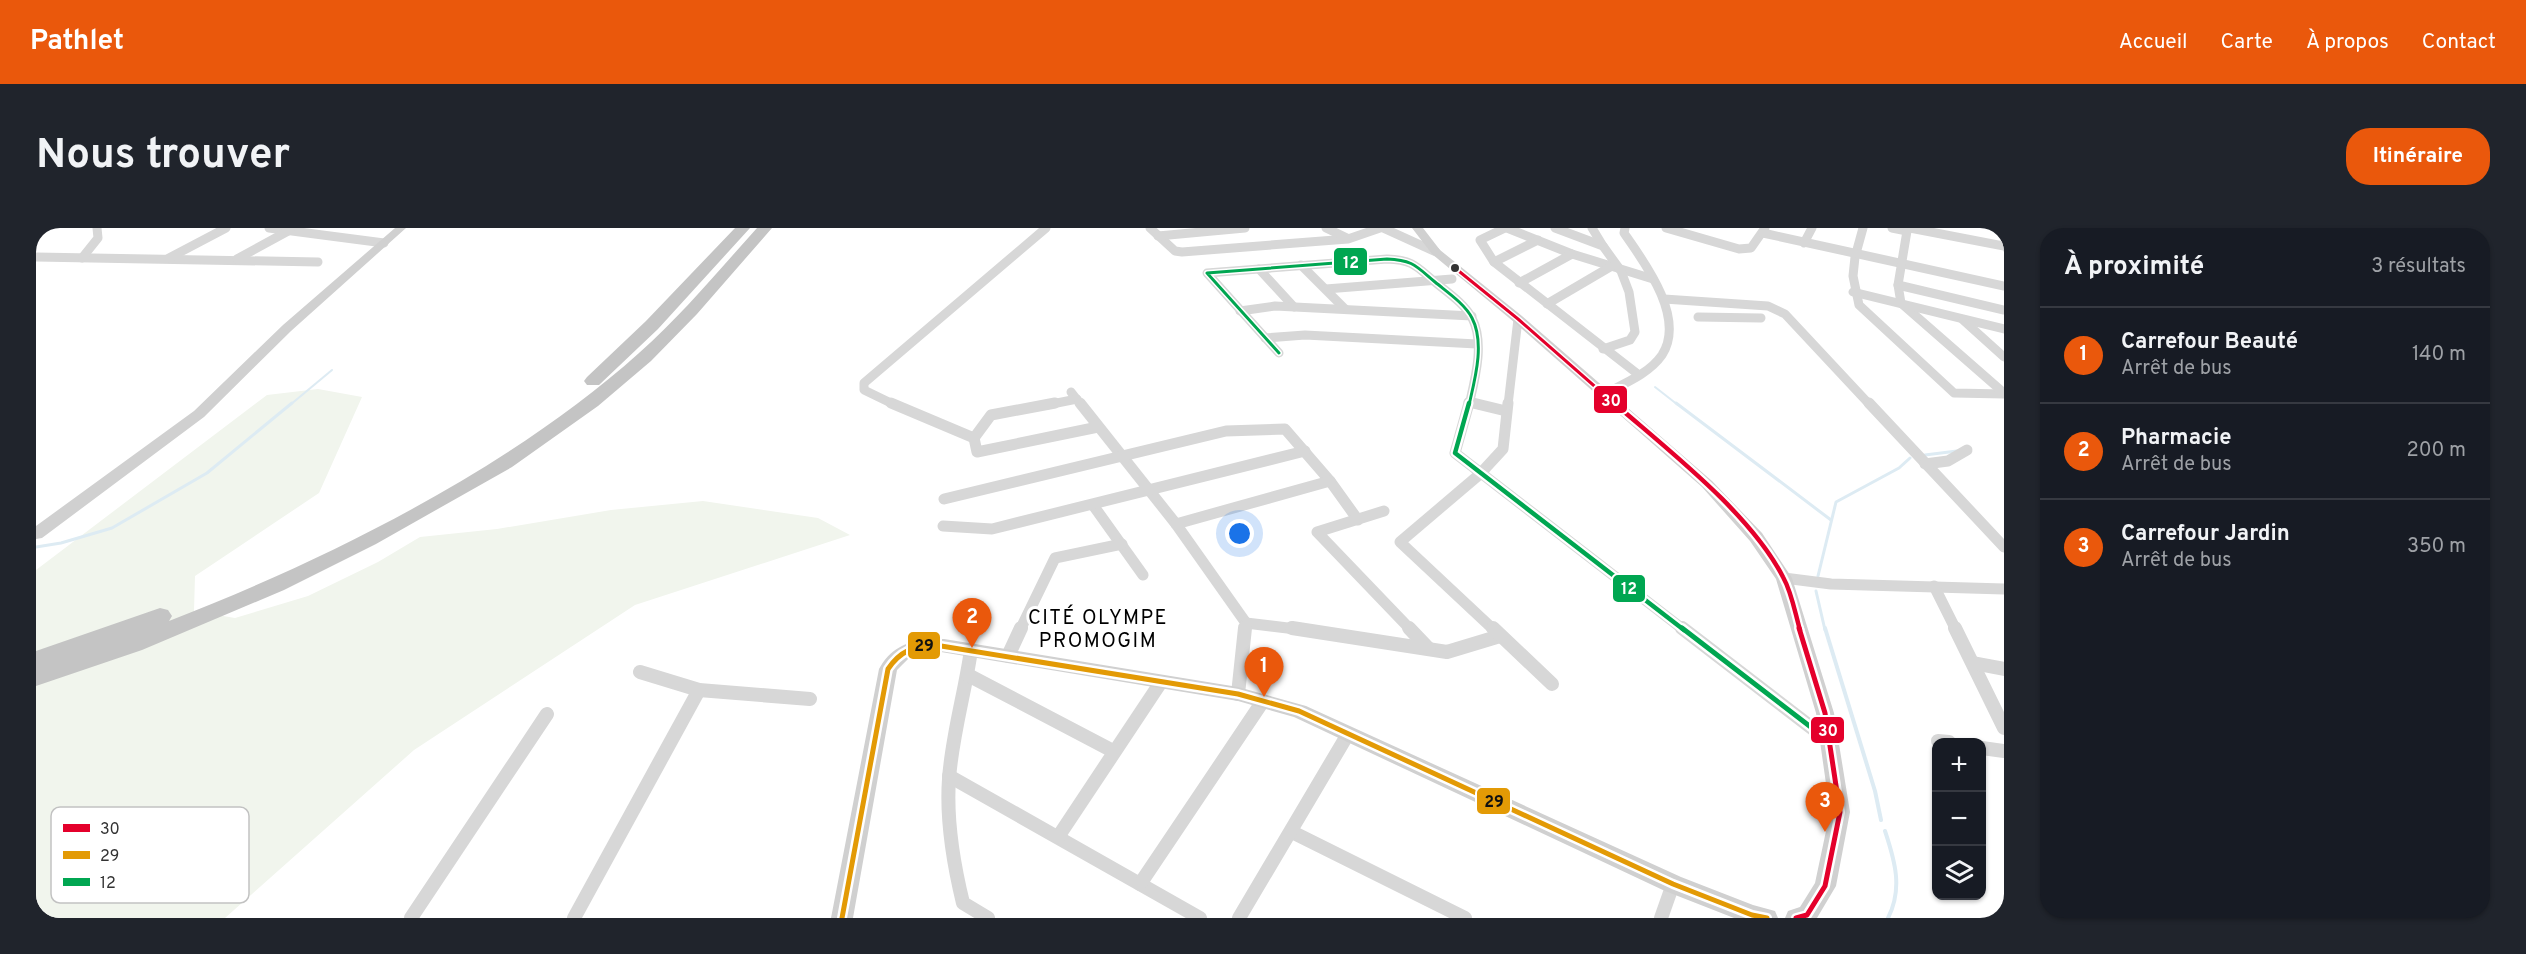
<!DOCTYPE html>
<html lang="fr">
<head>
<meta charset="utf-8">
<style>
	:root { --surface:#171b24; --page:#20242c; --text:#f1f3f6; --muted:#9ea1a6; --line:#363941; --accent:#ea580c }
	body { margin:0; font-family:Overpass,sans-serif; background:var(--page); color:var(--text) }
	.controls { position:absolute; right:18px; bottom:18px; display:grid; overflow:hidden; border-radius:12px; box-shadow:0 2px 4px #0004 }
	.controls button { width:54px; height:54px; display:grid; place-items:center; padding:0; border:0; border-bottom:2px solid var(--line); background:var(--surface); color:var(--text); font:30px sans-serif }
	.you { position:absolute; left:1204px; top:306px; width:21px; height:21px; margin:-15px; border:4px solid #fff; border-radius:50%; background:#1a73e8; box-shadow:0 0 0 9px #1a73e833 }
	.badge { display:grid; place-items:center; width:39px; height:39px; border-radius:50%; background:var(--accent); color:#fff; font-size:20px; font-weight:700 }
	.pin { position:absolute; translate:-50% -50px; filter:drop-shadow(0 2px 3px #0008) }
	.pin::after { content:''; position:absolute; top:32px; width:21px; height:18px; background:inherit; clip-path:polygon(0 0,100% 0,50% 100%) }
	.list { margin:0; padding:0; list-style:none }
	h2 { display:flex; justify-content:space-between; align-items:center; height:78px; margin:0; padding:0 24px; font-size:26px }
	h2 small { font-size:20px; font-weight:400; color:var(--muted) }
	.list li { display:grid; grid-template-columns:39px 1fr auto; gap:18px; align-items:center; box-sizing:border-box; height:96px; padding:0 24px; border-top:2px solid var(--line) }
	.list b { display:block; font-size:22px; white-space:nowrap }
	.list p { margin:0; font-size:20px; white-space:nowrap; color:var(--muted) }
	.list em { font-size:20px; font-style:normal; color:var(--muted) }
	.icon { flex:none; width:33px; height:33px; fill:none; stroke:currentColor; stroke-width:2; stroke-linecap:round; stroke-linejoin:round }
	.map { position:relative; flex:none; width:1968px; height:690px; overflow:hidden; border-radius:24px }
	header { display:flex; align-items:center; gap:36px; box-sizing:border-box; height:84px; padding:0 30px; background:var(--accent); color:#fff }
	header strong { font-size:28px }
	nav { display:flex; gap:33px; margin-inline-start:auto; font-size:21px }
	.intro { display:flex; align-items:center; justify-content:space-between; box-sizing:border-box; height:144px; padding:0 36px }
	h1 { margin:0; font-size:42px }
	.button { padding:15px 27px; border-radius:24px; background:var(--accent); color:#fff; font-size:21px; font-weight:700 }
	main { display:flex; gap:36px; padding:0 36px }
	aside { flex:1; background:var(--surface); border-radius:24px; box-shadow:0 2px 4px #0004 }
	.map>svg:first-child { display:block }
</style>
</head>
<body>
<header>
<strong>Pathlet</strong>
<nav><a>Accueil</a><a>Carte</a><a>À propos</a><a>Contact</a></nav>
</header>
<div class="intro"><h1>Nous trouver</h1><a class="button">Itinéraire</a></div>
<main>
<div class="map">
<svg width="1968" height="690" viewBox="0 0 1968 690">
	<rect width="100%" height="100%" fill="#fff"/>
	<polygon fill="#f1f5ed" points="282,161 326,169 283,265 159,348 158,383 199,390 272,368 342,334 384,309 461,301 575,282 667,273 782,290 814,307 599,377 378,522 189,690 0,690 0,342 231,167"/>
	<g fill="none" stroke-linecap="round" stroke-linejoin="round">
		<g stroke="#ddebf3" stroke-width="2">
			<polyline points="1619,159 1642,177"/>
			<polyline points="254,177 296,142"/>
		</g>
		<g stroke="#ddebf3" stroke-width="3">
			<polyline points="1640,175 1795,292"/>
			<polyline points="1889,227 1921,223"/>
			<polyline points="0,319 25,315 76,300 171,245 256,175"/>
			<polyline points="1782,348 1800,274 1863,240 1874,230"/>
			<polyline points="1780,363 1789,402"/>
		</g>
		<g stroke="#ddebf3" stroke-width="4">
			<polyline points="1789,400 1839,563 1845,592"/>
			<path d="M 1849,603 C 1859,633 1867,661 1852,690"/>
		</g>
		<g stroke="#d7d7d7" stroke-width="9">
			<polyline points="233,0 348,15"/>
			<polyline points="1114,0 1139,23 1146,24 1312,11 1344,0"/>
			<polyline points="1290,0 1311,10"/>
			<polyline points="1347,0 1400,24"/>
			<polyline points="1469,0 1444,12 1458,34 1603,147"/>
			<polyline points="1471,0 1536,26 1617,51"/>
			<polyline points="1519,0 1567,18 1585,43 1593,64 1599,104 1594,112 1567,121"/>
			<polyline points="1556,0 1567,18"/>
			<polyline points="1630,0 1703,21 1715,20 1729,0"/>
			<polyline points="1827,0 1819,29 1817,48 1823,77 1918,165 1968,166"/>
			<polyline points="1856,0 1871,3"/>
			<polyline points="1727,5 1968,58"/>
			<polyline points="1122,8 1209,0"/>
			<polyline points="1768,15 1776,0"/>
			<polyline points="1968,18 1874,0 1871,3 1862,57 1865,75 1968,165"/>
			<polyline points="0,29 282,34"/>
			<polyline points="46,30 62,10 61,0"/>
			<polyline points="133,30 190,0"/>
			<polyline points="201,31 254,2"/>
			<polyline points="1458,34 1502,12"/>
			<polyline points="1265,37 1309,81"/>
			<polyline points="1223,41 1258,79"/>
			<polyline points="1483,55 1536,26"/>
			<polyline points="1862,57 1968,82"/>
			<polyline points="1290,61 1416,51"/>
			<polyline points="1817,64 1968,101"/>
			<polyline points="1628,71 1732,78 1749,86 1834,177"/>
			<polyline points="1511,76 1574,39"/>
			<polyline points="1204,83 1239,78 1436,88"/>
			<polyline points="1662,89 1725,90"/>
			<polyline points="1927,92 1968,129"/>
			<polyline points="1229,110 1269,107 1441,116"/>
			<path d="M 1243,125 L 1171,45 L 1351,31 C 1377,32 1380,38 1399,54 C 1411,64 1429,76 1436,90 C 1449,115 1439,151 1433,177"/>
			<polyline points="1035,164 1045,177"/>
			<path d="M 1568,166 C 1587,156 1613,146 1626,127 C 1650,90 1609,35 1588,5 L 1589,0"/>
			<polyline points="1432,174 1443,177"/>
			<polyline points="859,177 828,162 828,155 1010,0"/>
			<polyline points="1011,177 1041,171"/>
			<polyline points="1472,177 1482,91"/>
		</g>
		<g stroke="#d7d7d7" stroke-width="11">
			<polyline points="855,175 938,210"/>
			<polyline points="1019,175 955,187 938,210 941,224 1062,199"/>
			<polyline points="1044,175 1140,296 1210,395 1209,402"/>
			<polyline points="1433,175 1419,225 1648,402"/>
			<polyline points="1437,175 1470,183"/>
			<polyline points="1833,175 1968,319"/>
			<polyline points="1889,236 1912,233 1931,222"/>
			<polyline points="908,271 1190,203 1249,201 1294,253 1322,292"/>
			<polyline points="1057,277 1107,347"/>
			<polyline points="1348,283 1281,304 1375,402"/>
			<polyline points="1140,296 1294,253"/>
			<polyline points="907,298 956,301 1269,223"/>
			<polyline points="1748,350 1795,356 1968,361"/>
			<polyline points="1898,358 1920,402"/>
			<polyline points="1210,395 1268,402"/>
			<polyline points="984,402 1019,330 1086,316"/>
			<polyline points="1458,402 1364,314 1444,246 1467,221 1472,175"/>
		</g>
		<g stroke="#d7d7d7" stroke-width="14">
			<polyline points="1256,400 1411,424 1464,408"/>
			<polyline points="1373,400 1393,421"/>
			<polyline points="1457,400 1516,456"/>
			<polyline points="1646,400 1793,513"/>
			<polyline points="1919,400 1968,500"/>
			<path d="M 935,422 C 929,465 916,507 913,551 C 910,593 917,634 927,675 L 952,690"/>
			<polyline points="972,428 985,400"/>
			<polyline points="1937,435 1968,441"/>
			<polyline points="604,444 663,462 774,471"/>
			<polyline points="932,447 1077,523"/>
			<polyline points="1202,466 1209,400"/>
			<polyline points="1902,513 1913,514"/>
			<polyline points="1946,520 1968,523"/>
			<polyline points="913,548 1164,690"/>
			<polyline points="1256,604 1429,690"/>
			<polyline points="1022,609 1125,454"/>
			<polyline points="1104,656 1227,473"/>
			<polyline points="375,690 511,486"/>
			<polyline points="538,690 663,462"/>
			<polyline points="1203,690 1312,506"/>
			<polyline points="1625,690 1637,656"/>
		</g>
		<g fill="#d0d0d0" fill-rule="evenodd">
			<polygon points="359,0 370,0 255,103 168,189 6,310 0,311 0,298 158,183 247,97"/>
			<polygon points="1376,0 1387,0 1404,22 1486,88 1676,253 1726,305 1756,350 1798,485 1814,584 1800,658 1781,690 1749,690 1752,683 1764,679 1779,655 1794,584 1780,485 1740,351 1714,313 1666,259 1478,94 1396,26"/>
			<path d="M 891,411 L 908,411 L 1202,459 L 1270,478 L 1645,649 L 1717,677 L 1739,683 L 1742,690 L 1698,690 L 1629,663 L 1258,489 L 1202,473 L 899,423 L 875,428 L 861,442 L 817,690 L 795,690 L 843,441 C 854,421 869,414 891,411 Z"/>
		</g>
		<g fill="#c4c4c4" fill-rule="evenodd">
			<polygon points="699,0 714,0 622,101 563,157 551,157 548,153 551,149 610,93"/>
			<path d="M 721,0 L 736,0 L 661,86 L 615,133 L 562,178 L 476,239 L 340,316 L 248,362 L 106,422 L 0,458 L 0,423 L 124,380 L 132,382 L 136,388 L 133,393 C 293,331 475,240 603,125 C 646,87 683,42 721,0 Z"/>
		</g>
		<g stroke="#fff" stroke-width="6">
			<polyline id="bus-1-far2" points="1419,40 1482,91 1580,177"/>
		</g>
		<g stroke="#fff" stroke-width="9">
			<path id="bus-1-far1" d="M 1578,175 C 1633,223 1714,285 1747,349 C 1756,365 1759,385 1764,402"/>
		</g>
		<g stroke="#fff" stroke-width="10">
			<polyline id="bus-1" points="1760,690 1771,687 1789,658 1804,584 1789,485 1763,400"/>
		</g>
		<g stroke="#fff" stroke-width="10">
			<path id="bus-2" d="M 806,690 L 852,441 C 864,423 878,418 899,417 L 1202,466 L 1263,483 L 1637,656 L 1716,687 L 1731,690"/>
		</g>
		<g stroke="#fff" stroke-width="6">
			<path id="bus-3-far2" d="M 1243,125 L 1171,45 L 1351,31 C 1377,32 1380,38 1399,54 C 1411,64 1429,76 1436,90 C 1449,115 1439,151 1433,177"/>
		</g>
		<g stroke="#fff" stroke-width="9">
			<polyline id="bus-3-far1" points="1433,175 1419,225 1648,402"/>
		</g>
		<g stroke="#fff" stroke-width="10">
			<polyline id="bus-3" points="1646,400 1793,513"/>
		</g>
		<use href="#bus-1-far2" stroke="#e4002b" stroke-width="3"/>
		<use href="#bus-1-far1" stroke="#e4002b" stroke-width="4.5"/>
		<use href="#bus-1" stroke="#e4002b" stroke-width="5"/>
		<use href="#bus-2" stroke="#e39a05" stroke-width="5"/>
		<use href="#bus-3-far2" stroke="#00a651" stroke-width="3"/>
		<use href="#bus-3-far1" stroke="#00a651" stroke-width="4.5"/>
		<use href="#bus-3" stroke="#00a651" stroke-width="5"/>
	</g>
	<circle fill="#333" stroke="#fff" stroke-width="2" cx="1419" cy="40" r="5"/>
	<g text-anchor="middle" stroke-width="6" stroke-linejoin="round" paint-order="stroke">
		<g font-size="20" letter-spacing="1.5" fill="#000" stroke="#fff">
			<text x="1062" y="396">CITÉ OLYMPE<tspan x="1062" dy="23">PROMOGIM</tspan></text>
		</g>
	</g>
	<rect x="15" y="579" width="198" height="96" rx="9" fill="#fff" stroke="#c2c2c2" stroke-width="1.5"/>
	<rect x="27" y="596" width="27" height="8" fill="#e4002b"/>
	<rect x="27" y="623" width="27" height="8" fill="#e39a05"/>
	<rect x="27" y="650" width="27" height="8" fill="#00a651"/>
	<g font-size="16" fill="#333">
		<text x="64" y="606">30</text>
		<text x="64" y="633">29</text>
		<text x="64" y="660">12</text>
	</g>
	<g stroke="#fff" stroke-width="2">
		<rect x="1297" y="19" width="35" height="29" rx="6" fill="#00a651"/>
		<rect x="1557" y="157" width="35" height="29" rx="6" fill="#e4002b"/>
		<rect x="1576" y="346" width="34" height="29" rx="6" fill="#00a651"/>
		<rect x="871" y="403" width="34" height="29" rx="6" fill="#e39a05"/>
		<rect x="1774" y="488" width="35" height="28" rx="6" fill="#e4002b"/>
		<rect x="1440" y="559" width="35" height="28" rx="6" fill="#e39a05"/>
	</g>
	<g font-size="16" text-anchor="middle" font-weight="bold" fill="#fff">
		<text x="1315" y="40">12</text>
		<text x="1575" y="178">30</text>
		<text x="1593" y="366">12</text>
		<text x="1792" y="508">30</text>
	</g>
	<g font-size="16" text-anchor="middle" font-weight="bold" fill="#111">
		<text x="888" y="423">29</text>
		<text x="1458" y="579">29</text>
	</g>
</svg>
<div class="controls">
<button>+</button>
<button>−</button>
<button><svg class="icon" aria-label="layers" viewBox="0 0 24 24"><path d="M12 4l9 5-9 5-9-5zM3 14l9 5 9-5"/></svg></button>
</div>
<div class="you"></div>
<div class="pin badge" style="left:1228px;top:469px">1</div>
<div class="pin badge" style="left:936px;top:420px">2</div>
<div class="pin badge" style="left:1789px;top:604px">3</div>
</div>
<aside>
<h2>À proximité<small>3 résultats</small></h2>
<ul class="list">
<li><span class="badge">1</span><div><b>Carrefour Beauté</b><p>Arrêt de bus</p></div><em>140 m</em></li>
<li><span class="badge">2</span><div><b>Pharmacie</b><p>Arrêt de bus</p></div><em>200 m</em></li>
<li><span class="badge">3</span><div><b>Carrefour Jardin</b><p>Arrêt de bus</p></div><em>350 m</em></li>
</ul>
</aside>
</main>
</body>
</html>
